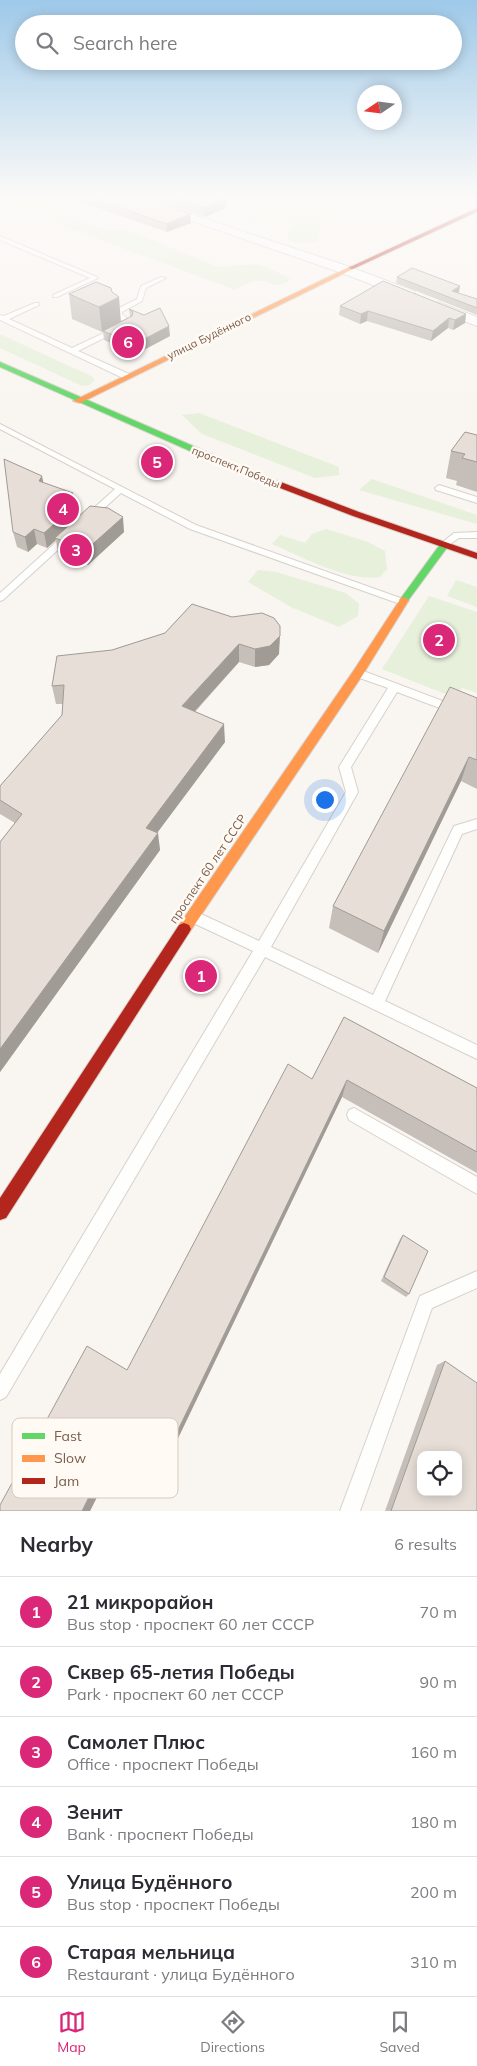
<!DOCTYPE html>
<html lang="en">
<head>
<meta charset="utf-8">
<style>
	:root { --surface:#fff; --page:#f7f7f7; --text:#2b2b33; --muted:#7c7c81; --line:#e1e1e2; --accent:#db2777 }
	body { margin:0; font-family:Mulish,sans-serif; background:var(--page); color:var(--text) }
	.controls { position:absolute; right:15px; bottom:15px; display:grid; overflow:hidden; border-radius:10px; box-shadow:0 2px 12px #0003 }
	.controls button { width:45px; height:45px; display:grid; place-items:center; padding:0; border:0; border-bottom:1px solid var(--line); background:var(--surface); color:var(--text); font:25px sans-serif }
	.compass { position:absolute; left:357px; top:85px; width:45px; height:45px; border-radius:50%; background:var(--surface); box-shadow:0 2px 12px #0003; rotate:257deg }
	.you { position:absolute; left:324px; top:799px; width:18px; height:18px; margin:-12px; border:4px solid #fff; border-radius:50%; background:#1a73e8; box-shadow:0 0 0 8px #1a73e833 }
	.badge { display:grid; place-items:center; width:32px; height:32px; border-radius:50%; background:var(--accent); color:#fff; font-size:16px; font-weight:700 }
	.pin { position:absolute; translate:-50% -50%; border:2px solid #fff; box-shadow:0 1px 5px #0006 }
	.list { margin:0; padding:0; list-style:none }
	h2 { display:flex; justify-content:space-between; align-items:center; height:65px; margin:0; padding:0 20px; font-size:21px }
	h2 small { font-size:16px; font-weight:400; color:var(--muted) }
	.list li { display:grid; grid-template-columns:32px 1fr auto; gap:15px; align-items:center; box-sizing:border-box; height:70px; padding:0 20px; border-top:1px solid var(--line) }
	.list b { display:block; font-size:19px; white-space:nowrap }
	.list p { margin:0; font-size:16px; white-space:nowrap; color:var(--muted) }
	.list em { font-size:16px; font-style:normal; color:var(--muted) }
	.icon { flex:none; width:28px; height:28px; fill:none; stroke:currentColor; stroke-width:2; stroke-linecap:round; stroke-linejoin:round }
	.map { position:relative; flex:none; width:477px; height:1511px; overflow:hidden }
	.search { position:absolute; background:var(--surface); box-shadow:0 2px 12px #0003; left:15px; right:15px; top:15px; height:55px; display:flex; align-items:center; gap:12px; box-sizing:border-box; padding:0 18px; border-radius:28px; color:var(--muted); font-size:19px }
	.sheet { height:485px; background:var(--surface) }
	nav { display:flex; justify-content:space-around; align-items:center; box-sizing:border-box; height:70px; border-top:1px solid var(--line); background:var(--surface); font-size:14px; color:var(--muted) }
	nav a { display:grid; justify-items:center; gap:2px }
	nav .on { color:var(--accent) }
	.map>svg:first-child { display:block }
</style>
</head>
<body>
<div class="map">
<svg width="477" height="1511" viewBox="0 0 477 1511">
	<rect width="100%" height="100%" fill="#f9f5f0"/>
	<g fill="#e7f0db">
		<path d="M 0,199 C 13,199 31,196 44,200 C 65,205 64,219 90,221 L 92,225 L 105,230 L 125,229 L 218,267 C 230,267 247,263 259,265 C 269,267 280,273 289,278 L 289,281 C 276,288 275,284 262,281 C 253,279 243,286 235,290 L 0,202 Z"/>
		<path d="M 229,199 L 377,199 C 368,206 360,203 350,206 C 340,210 331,216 322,222 L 317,241 L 304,244 L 288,240 L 288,232 L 295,225 C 276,216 268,218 248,224 L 238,218 L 246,213 L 246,206 Z"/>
		<polygon points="0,334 93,377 94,381 89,385 82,386 0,348"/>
		<polygon points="199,413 339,467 339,475 315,478 202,434 182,415"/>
		<polygon points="372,479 477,515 477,524 359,490"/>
		<path d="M 326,529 L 368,542 L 385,551 L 387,569 L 380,577 C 347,582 302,557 272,544 L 280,535 L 305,543 L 312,534 Z"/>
		<polygon points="258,570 276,572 346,593 359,604 358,616 339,627 291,607 248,582"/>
		<polygon points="456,580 477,587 477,607 447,596"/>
		<polygon points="429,596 477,612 477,693 462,688 453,697 382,669"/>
	</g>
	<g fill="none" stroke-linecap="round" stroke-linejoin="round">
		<g stroke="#d7d1cb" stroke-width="2">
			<g id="lane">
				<polygon points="0,236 97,277 98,278 57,297 53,297 53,295 90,278 0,240"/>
				<polygon points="161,277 166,278 146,288 142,301 122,312 122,314 132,322 132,324 78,351 129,374 129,378 123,378 0,320 0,315 4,316 35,303 39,303 39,305 9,319 72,348 125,323 116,316 115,312 111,309 111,307 119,308 137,299 141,286"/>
				<polygon points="0,424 196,525 406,600 408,602 403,605 400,604 190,529 121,493 91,520 85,520 85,516 115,489 0,429"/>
				<polygon points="439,485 477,497 477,503 436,490 435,488"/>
				<polygon points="477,532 477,538 459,538 444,548 439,545 454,533"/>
				<polygon points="67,534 71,537 70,539 3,600 0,601 0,593 64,535"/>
				<polygon points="358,669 477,714 477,722 397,692 351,767 358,792 271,947 373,995 454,826 477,819 477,829 462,834 385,1001 477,1045 477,1059 265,957 6,1397 0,1400 0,1374 253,951 189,921 188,917 189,913 194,911 199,913 259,941 346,792 339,767 388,688 354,676 353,673 354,670"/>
				<polygon points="354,1108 477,1177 477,1194 349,1120 347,1115 349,1110"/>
				<polygon points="477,1271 477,1288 432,1308 360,1511 340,1511 420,1296"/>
			</g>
		</g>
		<g stroke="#d7d1cb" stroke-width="2">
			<g id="street">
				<polygon points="128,199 145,199 350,267 414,291 415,294 409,298 404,297 342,273"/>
				<polygon points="438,302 477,317 477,326 433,309 431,306"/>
			</g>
		</g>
		<g stroke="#d9d2cb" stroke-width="2">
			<g id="fast">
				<polygon points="0,362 239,466 240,468 239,470 233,470 0,367"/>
				<polygon points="444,542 449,545 407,602 401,602 399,600 401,598 441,543"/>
			</g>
		</g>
		<g stroke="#d9d2cb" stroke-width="2">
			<g id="slow">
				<polygon points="351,266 353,267 353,269 80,403 73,401"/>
				<polygon points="404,597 409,600 362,676 189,933 184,935 179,933 177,929 179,925 354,670 401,598"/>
			</g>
		</g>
		<g stroke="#d9d2cb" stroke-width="2">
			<g id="jam">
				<polygon points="477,208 477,212 353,269 348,268"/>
				<polygon points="233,466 239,466 359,512 477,553 477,559 353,516 233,470"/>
				<polygon points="184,923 189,925 191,929 189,933 6,1218 0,1220 0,1198 179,925"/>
			</g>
		</g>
		<use href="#lane" fill="#fefefd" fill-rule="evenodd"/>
		<use href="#street" fill="#fefefd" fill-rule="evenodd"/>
		<use href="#fast" fill="#63d668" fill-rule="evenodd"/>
		<use href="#slow" fill="#ff974d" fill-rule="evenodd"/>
		<use href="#jam" fill="#b3261e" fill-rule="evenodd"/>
	</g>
	<g fill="#c6bfb9">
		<polygon points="72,199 148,199 191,223 167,232"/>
		<polygon points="152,199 226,199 226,208 205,217"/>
		<polygon points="397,277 459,292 458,293 477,299 477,315 396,283"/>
		<polygon points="96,282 121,321 130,317 129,309 170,336 136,354 104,340 103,331 102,332 72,319 69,294"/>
		<polygon points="340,306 466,314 465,323 453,330 448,328 431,341 367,321 360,324 339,315"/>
		<polygon points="477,435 477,492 456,485 457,481 446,478 451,451"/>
		<polygon points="44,483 73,493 78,518 124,532 88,565 58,553 56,540 47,548 37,544 28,552 17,547 13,532"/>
		<polygon points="192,604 279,654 269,665 255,667 239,662 195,712 225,742 157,833 160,850 0,1072 0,842 15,823 0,814 0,786 62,715 63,704 56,704 52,686 112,650 165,633"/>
		<polygon points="477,698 477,789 461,781 378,953 329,928 333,906"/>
		<polygon points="344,1017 477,1088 477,1173 342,1097 168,1459 164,1459 129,1433 90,1511 0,1511 127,1370 312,1079"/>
		<polygon points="403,1235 409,1294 406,1297 381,1281 400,1239"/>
		<polygon points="445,1361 477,1511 385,1511 437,1365"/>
	</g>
	<g fill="#a19b96">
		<polygon points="226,199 226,208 205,217 204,208"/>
		<polygon points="190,214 191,223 167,232 166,224"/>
		<polygon points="460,286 459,292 451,297 452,291"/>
		<polygon points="119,297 121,323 103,331 102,332 99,307"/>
		<polygon points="368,311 367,321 360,324 361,314"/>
		<polygon points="466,314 465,323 453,330 455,320"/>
		<polygon points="449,318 448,328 431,341 433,331"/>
		<polygon points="169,326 170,336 136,354 135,344"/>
		<polygon points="42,476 45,491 39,481"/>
		<polygon points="73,493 78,520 55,538 56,540 47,548 44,533 61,504"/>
		<polygon points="123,517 124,532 88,565 86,550"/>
		<polygon points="34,529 37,544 28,552 25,537"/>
		<polygon points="280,636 279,654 269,665 255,667 255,649"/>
		<polygon points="239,644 239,662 183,724 182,706"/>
		<polygon points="224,724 225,742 148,845 146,828"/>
		<polygon points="469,757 461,781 378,953 384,931"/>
		<polygon points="158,833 160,850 0,1072 0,1049"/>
		<polygon points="347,1080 342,1097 168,1459 164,1459"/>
		<polygon points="123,1429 130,1431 90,1511 82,1511"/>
	</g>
	<g fill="#e6ded7" stroke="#a19b96" fill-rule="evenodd">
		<polygon points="96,199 148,199 190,214 166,224"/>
		<polygon points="178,199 225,199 204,208"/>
		<polygon points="412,268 460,286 452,291 477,299 477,308 397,277"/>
		<polygon points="383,281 466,314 455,320 449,318 433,331 368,311 361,314 340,306"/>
		<polygon points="96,282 111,288 112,292 119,297 99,307 69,294"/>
		<polygon points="160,308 169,326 135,344 103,331 132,316 133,312 129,309 144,315"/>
		<polygon points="465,432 477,435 477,462 462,458 465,454 451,451"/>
		<polygon points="4,459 42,476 39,481 73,493 61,504 76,505 44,533 34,529 25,537 13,532"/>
		<polygon points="90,506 108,508 123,517 86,550 55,538"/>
		<polygon points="192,604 232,617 262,613 274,618 280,626 280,636 270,646 255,649 239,644 182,706 224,724 146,828 158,833 0,1049 0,842 22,814 0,800 0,786 62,715 64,685 52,686 57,656 112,650 165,633"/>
		<polygon points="450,687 477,698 477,760 469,757 384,931 333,906"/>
		<polygon points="344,1017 477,1088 477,1152 347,1080 164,1459 123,1429 82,1511 0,1511 0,1505 87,1346 127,1370 288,1064 312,1079"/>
		<polygon points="403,1235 428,1251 409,1294 384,1277"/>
		<path d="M 445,1361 L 477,1383 L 477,1511 L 391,1511 ZM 421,1455 L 458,1455 L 458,1492 L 421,1492 Z"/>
	</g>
	<linearGradient id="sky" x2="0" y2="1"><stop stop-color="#9ec9e9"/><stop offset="0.48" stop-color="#fcfaf8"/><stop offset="1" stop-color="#fcfaf8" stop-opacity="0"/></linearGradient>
	<rect width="477" height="411" fill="url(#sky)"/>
	<g text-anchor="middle" stroke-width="5" stroke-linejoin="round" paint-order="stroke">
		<g font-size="11" fill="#7a5c4d" stroke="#fffaf3">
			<text transform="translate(209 336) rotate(-26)" y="4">улица Будённого</text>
			<text transform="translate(236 467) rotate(22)" y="4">проспект Победы</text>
		</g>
		<g font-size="12" fill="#7a5c4d" stroke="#fffaf3">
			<text transform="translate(208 869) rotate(-56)" y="4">проспект 60 лет СССР</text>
		</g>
	</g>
	<rect x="12" y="1418" width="166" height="80" rx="8" fill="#fffaf3" stroke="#d7cbc1" stroke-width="1"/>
	<rect x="22" y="1433" width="23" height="6" fill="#63d668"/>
	<rect x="22" y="1455" width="23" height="7" fill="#ff974d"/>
	<rect x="22" y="1478" width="23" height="6" fill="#b3261e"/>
	<g font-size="14" fill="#7a5c4d">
		<text x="54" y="1441">Fast</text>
		<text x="54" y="1463">Slow</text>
		<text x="54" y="1486">Jam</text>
	</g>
</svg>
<div class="controls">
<button><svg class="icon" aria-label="locate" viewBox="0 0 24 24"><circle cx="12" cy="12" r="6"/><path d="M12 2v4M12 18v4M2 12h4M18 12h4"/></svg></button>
</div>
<svg class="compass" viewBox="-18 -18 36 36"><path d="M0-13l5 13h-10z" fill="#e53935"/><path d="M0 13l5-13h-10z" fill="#7c7c81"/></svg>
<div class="you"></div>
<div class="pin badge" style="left:201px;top:976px">1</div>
<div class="pin badge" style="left:439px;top:640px">2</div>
<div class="pin badge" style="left:76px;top:550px">3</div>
<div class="pin badge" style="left:63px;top:509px">4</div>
<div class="pin badge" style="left:157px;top:462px">5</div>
<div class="pin badge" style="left:128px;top:342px">6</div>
<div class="search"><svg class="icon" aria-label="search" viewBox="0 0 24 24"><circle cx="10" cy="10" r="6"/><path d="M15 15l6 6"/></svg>Search here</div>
</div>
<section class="sheet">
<h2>Nearby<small>6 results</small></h2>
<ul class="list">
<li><span class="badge">1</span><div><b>21 микрорайон</b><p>Bus stop · проспект 60 лет СССР</p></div><em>70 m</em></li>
<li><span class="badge">2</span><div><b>Сквер 65-летия Победы</b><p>Park · проспект 60 лет СССР</p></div><em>90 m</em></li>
<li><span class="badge">3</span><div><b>Самолет Плюс</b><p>Office · проспект Победы</p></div><em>160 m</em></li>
<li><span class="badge">4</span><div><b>Зенит</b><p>Bank · проспект Победы</p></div><em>180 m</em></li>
<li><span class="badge">5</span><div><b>Улица Будённого</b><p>Bus stop · проспект Победы</p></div><em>200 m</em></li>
<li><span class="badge">6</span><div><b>Старая мельница</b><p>Restaurant · улица Будённого</p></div><em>310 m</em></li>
</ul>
</section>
<nav>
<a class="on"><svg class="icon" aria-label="map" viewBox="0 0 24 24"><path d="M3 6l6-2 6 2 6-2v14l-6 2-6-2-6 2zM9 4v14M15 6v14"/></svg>Map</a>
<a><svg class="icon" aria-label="directions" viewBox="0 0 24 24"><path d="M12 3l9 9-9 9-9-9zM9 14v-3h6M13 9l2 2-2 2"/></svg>Directions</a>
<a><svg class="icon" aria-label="saved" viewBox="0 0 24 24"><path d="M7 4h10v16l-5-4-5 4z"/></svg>Saved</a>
</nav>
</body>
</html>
